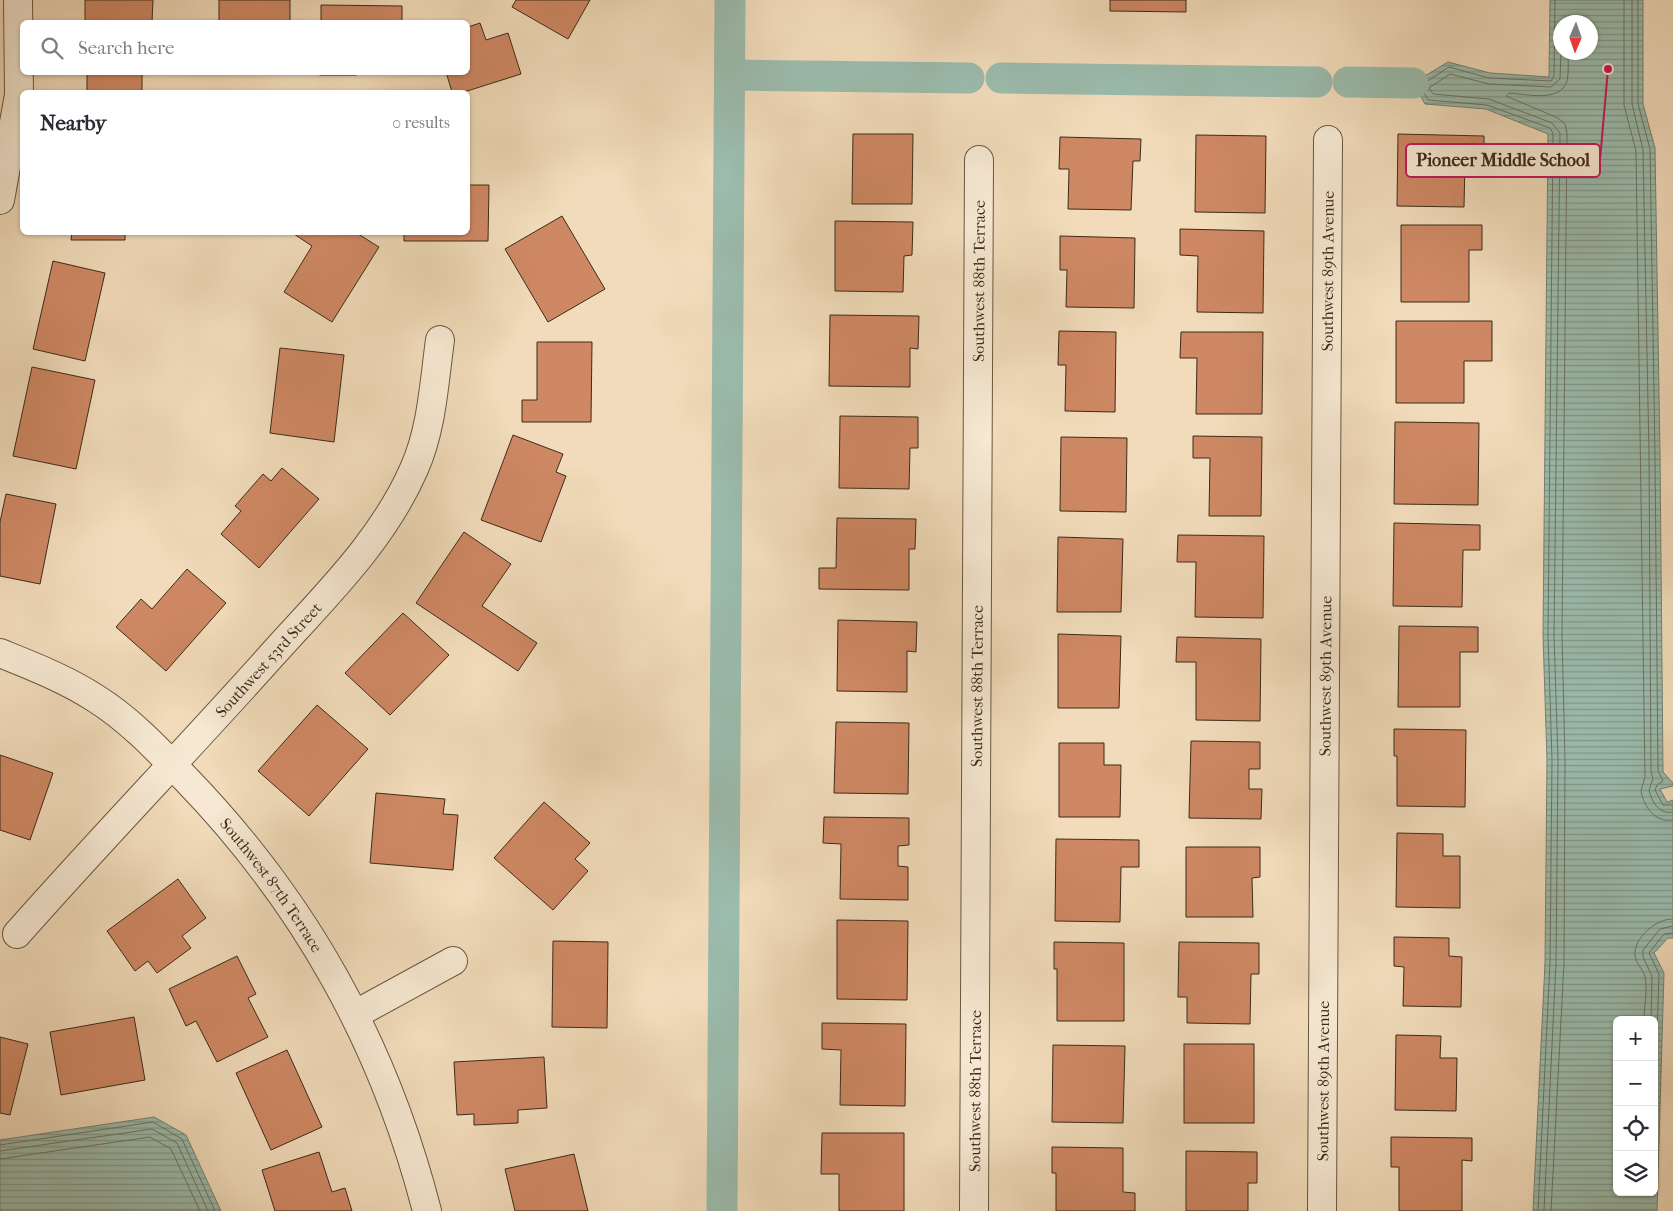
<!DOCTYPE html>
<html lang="en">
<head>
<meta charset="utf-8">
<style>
	:root { --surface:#fff; --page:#f7f7f7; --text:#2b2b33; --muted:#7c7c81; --line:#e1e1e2 }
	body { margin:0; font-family:"IM FELL French Canon",serif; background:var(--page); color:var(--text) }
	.controls { position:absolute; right:15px; bottom:15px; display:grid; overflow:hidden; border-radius:8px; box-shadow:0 1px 4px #0004 }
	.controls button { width:45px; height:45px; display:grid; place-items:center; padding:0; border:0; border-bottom:1px solid var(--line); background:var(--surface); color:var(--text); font:25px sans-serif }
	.compass { position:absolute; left:1553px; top:15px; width:45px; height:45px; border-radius:50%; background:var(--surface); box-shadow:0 1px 4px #0004; rotate:182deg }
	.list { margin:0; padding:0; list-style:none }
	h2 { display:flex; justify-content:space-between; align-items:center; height:65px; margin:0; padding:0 20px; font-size:21px }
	h2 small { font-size:16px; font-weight:400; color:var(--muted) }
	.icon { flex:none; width:28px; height:28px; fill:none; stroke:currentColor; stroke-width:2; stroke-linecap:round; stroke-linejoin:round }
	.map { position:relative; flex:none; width:1673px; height:1211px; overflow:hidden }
	.search { position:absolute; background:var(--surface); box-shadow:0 1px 4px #0004; left:20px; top:20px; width:450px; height:55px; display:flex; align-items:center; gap:12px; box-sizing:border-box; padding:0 18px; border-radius:8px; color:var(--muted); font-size:19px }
	.panel { position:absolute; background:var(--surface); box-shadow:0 1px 4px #0004; left:20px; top:90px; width:450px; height:145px; border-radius:8px }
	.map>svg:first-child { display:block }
</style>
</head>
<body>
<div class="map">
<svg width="1673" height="1211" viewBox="0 0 1673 1211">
	<defs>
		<pattern id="water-rules" width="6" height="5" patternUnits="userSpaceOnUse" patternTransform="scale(1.25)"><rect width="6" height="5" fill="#9bbbac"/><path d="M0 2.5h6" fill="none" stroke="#80988b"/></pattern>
	</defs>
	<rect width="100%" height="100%" fill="#f1dbba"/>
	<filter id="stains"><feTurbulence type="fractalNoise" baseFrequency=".004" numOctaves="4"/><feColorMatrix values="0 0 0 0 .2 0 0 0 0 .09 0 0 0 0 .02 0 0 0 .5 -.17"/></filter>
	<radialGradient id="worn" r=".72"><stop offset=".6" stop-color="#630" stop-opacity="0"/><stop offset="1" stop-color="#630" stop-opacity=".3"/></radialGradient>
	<g fill="url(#water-rules)" stroke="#758171" fill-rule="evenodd">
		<path d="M 1550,0 L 1643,0 L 1643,104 L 1655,148 L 1660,454 L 1663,772 L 1673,783 L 1673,786 L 1660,789 L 1667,802 L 1673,800 L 1673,938 L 1668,938 L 1654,953 L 1664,973 L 1657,1211 L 1533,1211 L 1545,963 L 1547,760 L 1543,635 L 1548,134 L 1486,109 L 1425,104 L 1413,83 L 1448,62 L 1490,73 L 1549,77 ZM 1560,22 L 1590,22 L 1590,52 L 1560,52 ZM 1617,1020 L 1654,1020 L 1654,1192 L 1617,1192 Z"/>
		<polygon points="154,1117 186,1135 221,1211 0,1211 0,1140"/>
	</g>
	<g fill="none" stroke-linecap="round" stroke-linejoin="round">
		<g stroke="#6c7362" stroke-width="1">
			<path d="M 1624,0 L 1624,105 L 1636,151 L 1645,777 L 1641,791 C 1644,807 1655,823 1673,820"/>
			<path d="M 1632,0 L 1632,104 L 1643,150 L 1649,455 L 1651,771 L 1653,779 L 1649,790 C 1652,802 1659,815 1673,812"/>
			<polyline points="1638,0 1638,104 1650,149 1655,455 1658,771 1663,781 1657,785 1655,790 1663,805 1673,805"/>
			<path d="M 1644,1020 C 1644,1007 1648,990 1645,977 C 1643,969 1636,964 1635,956 C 1633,938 1657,918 1673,919"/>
			<polyline points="1651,1020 1652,976 1643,957 1643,950 1660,929 1673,926"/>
			<polyline points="1654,1124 1659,974 1649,953 1664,934 1673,933"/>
			<polyline points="0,1145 153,1122 182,1139 215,1211"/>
			<polyline points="0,1151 152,1129 177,1143 208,1211"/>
			<polyline points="0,1159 150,1137 171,1149 200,1211"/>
			<polyline points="1538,1211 1550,963 1552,760 1548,635 1553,133 1550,128 1487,105 1428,100 1420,86 1449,67 1489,78 1551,81 1554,76 1555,0"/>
			<polyline points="1544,1211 1556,963 1558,760 1554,635 1560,133 1552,123 1489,99 1433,94 1429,88 1450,74 1489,84 1551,87 1560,79 1561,52"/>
			<path d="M 1551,1211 L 1564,963 L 1565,760 L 1562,635 L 1567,133 L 1565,124 L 1558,118 L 1506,96 L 1509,93 C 1526,94 1560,103 1567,81 C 1569,72 1568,61 1568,52"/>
		</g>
		<g stroke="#9bbbac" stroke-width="31">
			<polyline points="730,75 969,78"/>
			<polyline points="1001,78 1317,82"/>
			<polyline points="1348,82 1413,83"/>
			<polyline points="722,1211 730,0"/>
		</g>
	</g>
	<g fill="#ce8864" stroke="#3c2b18">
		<polygon points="85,0 153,0 152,22 85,22"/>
		<rect x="219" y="0" width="71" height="22"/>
		<polygon points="516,0 590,0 568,39 512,7"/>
		<polygon points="1110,0 1186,0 1186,12 1110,11"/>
		<polygon points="321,5 402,6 402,22 321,22"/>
		<polygon points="480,23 486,40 508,33 521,74 464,92 452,92 446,72 468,72 468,27"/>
		<rect x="87" y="72" width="55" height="20"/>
		<rect x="320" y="72" width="36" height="3"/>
		<polygon points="853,134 913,134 912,204 852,204"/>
		<polygon points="1398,134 1484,136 1484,162 1465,161 1464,207 1397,206"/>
		<polygon points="1196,135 1266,136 1265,213 1195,212"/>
		<polygon points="1060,137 1141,139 1140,161 1133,161 1131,210 1068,209 1069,169 1059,169"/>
		<polygon points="468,185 489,185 488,241 404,241 404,232 468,232"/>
		<polygon points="562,216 605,289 548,322 505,249"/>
		<polygon points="835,221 913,222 912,255 904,256 903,292 835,291"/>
		<polygon points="1401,225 1482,225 1482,250 1469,250 1469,302 1401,302"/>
		<polygon points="1180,229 1264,231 1263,313 1197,312 1198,256 1180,255"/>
		<polygon points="72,232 125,232 125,240 71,240"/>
		<polygon points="291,232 355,232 379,247 332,322 284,292 312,246"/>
		<polygon points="1060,236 1135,238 1134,308 1066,307 1067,270 1060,270"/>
		<polygon points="53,261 105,273 85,361 33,349"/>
		<polygon points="830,315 919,316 918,349 910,348 910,387 829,386"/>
		<polygon points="1396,321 1492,321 1492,361 1464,361 1464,403 1396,403"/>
		<polygon points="1059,331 1116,332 1115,412 1065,411 1066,365 1058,365"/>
		<polygon points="1181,332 1263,332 1262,414 1196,414 1197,358 1180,358"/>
		<polygon points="537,342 592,342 591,422 522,422 522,400 537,400"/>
		<polygon points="280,348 344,355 334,442 270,433"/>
		<polygon points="32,367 95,380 76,469 13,456"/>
		<polygon points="840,416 918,417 918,448 910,448 909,489 839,488"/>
		<polygon points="1395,422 1479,423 1478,505 1394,504"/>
		<polygon points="513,435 563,454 556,472 566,476 541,542 481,520"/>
		<polygon points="1193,436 1262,437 1261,516 1209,516 1210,458 1193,458"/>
		<polygon points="1061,437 1127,438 1126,512 1060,511"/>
		<polygon points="282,468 319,499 259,568 221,534 241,511 235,506 263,474 271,481"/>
		<polygon points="6,494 56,504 40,584 0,576 0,522"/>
		<polygon points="837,518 916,519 915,549 909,549 909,590 819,589 819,568 836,568"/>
		<polygon points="1394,523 1480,525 1480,550 1463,550 1462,607 1393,606"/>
		<polygon points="464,532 511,564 482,606 537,643 518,671 416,603"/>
		<polygon points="1178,535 1264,536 1263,618 1195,617 1196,562 1177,562"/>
		<polygon points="1058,537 1123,539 1121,612 1057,612"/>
		<polygon points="187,569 226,603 166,671 116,627 141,599 152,609"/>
		<polygon points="403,613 449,655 390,715 345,673"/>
		<polygon points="838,620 917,622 916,652 907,651 907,692 837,691"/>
		<polygon points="1399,626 1478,627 1478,652 1460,652 1460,707 1398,707"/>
		<polygon points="1058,634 1121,636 1119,708 1058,708"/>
		<polygon points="1177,637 1261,639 1260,721 1196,720 1196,662 1176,662"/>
		<polygon points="317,705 368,749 309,816 258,771"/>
		<polygon points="836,722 909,723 908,794 834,793"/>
		<polygon points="1394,729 1466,730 1465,807 1397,806 1397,756 1394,756"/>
		<polygon points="1191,741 1260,742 1260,769 1249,769 1249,789 1262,789 1261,819 1189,818"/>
		<polygon points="1059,743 1104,743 1104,765 1121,765 1120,817 1059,817"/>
		<polygon points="0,755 53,773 30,840 0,830"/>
		<polygon points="376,793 445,799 443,814 458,815 453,870 370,863"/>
		<polygon points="544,802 590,843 575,859 588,871 553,910 494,858"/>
		<polygon points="824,817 909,818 909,845 898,846 898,866 908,867 908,900 840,899 841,844 823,843"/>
		<polygon points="1397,833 1443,834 1443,856 1460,856 1460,908 1396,907"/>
		<polygon points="1056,839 1139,840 1139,867 1121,867 1120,922 1055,921"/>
		<polygon points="1186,847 1260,847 1260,877 1252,878 1253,917 1186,917"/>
		<polygon points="178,879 206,918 182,936 191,948 157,973 148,961 135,971 107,931"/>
		<polygon points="837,920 908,921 907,1000 837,999"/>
		<polygon points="1394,937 1449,938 1449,956 1462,957 1461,1007 1403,1006 1404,967 1394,966"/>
		<polygon points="553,941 608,942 607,1028 552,1027"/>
		<polygon points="1054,942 1124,943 1124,1021 1057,1021 1057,969 1054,969"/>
		<polygon points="1179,942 1259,943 1259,974 1251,974 1250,1024 1187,1023 1187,997 1178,997"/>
		<polygon points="237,956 256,994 248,998 268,1037 217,1062 196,1021 186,1026 169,989"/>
		<polygon points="134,1017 145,1080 61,1095 50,1032"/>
		<polygon points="822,1023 906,1024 905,1106 840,1105 841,1050 822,1049"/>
		<polygon points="1396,1035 1441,1036 1440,1058 1457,1058 1456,1111 1395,1110"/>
		<polygon points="0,1037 28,1044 10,1115 0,1113"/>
		<rect x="1184" y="1044" width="70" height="79"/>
		<polygon points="1053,1045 1125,1046 1123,1123 1052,1122"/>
		<polygon points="287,1050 322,1127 271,1150 236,1073"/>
		<polygon points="544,1057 547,1108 518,1110 518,1123 474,1125 474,1114 457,1115 454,1062"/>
		<polygon points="822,1133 904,1133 904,1211 839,1211 839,1174 821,1174"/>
		<polygon points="1391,1137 1472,1138 1472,1161 1462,1160 1462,1211 1399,1211 1399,1167 1391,1167"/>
		<polygon points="1052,1147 1123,1148 1123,1192 1135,1193 1135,1211 1056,1211 1056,1173 1052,1173"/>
		<polygon points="1186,1151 1257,1152 1257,1183 1248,1183 1248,1211 1186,1211"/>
		<polygon points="319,1152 332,1192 345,1188 352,1211 275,1211 262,1170"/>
		<polygon points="574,1154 588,1211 515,1211 505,1169"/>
	</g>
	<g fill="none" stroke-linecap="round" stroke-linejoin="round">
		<g stroke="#695740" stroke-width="30">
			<g id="minor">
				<polyline points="0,200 19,95 18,0"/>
				<path id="s1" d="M 0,653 C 32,666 66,679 95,698 C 129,719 158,750 185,778 C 305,902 384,1044 427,1211"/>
				<path id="s2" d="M 17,934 C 100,840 188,749 272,655 C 324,597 382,542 414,469 C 432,429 434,383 440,340"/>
				<polyline points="356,1014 453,961"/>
				<path id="s3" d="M 974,1211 L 979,160"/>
				<path id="s4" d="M 1322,1211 L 1328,140"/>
			</g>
		</g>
		<use href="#minor" stroke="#f6e8d2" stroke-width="28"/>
	</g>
	<g text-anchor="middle" stroke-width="4.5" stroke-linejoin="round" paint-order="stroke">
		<g font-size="16" fill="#3c2b18" stroke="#f6e8d2">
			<text dy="6" stroke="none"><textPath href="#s4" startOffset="940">Southwest 89th Avenue</textPath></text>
			<text dy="6" stroke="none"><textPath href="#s3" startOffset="930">Southwest 88th Terrace</textPath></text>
			<text dy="6" stroke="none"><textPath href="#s2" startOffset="372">Southwest 53rd Street</textPath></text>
			<text dy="6" stroke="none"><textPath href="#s4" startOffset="535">Southwest 89th Avenue</textPath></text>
			<text dy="6" stroke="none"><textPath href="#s3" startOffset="525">Southwest 88th Terrace</textPath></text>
			<text dy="6" stroke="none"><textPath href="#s1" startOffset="364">Southwest 87th Terrace</textPath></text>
			<text dy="6" stroke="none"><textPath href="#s4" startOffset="130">Southwest 89th Avenue</textPath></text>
			<text dy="6" stroke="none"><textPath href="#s3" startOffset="120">Southwest 88th Terrace</textPath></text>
		</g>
	</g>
	<path fill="none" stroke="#c2185b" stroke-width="2" d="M1608 69L1600 160"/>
	<circle fill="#c2185b" stroke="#f6e8d2" stroke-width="2" cx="1608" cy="69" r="5"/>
	<rect fill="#f6e8d2" stroke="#c2185b" stroke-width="2" x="1406" y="144" width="194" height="33" rx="5"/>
	<g font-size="18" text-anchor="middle" font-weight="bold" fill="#3c2b18">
		<text x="1503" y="166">Pioneer Middle School</text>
	</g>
	<rect width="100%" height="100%" filter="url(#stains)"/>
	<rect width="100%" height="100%" fill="url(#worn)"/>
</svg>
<div class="controls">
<button>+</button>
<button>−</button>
<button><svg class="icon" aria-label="locate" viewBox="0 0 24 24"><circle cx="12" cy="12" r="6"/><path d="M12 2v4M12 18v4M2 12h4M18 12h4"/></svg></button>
<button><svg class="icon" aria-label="layers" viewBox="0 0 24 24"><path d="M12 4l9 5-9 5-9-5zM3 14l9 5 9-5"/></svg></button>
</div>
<svg class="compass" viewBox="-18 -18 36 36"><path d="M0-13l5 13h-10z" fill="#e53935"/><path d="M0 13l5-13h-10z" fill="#7c7c81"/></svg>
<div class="search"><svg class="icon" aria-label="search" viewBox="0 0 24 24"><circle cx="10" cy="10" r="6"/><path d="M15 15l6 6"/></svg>Search here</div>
<section class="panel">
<h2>Nearby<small>0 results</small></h2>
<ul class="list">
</ul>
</section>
</div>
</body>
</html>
